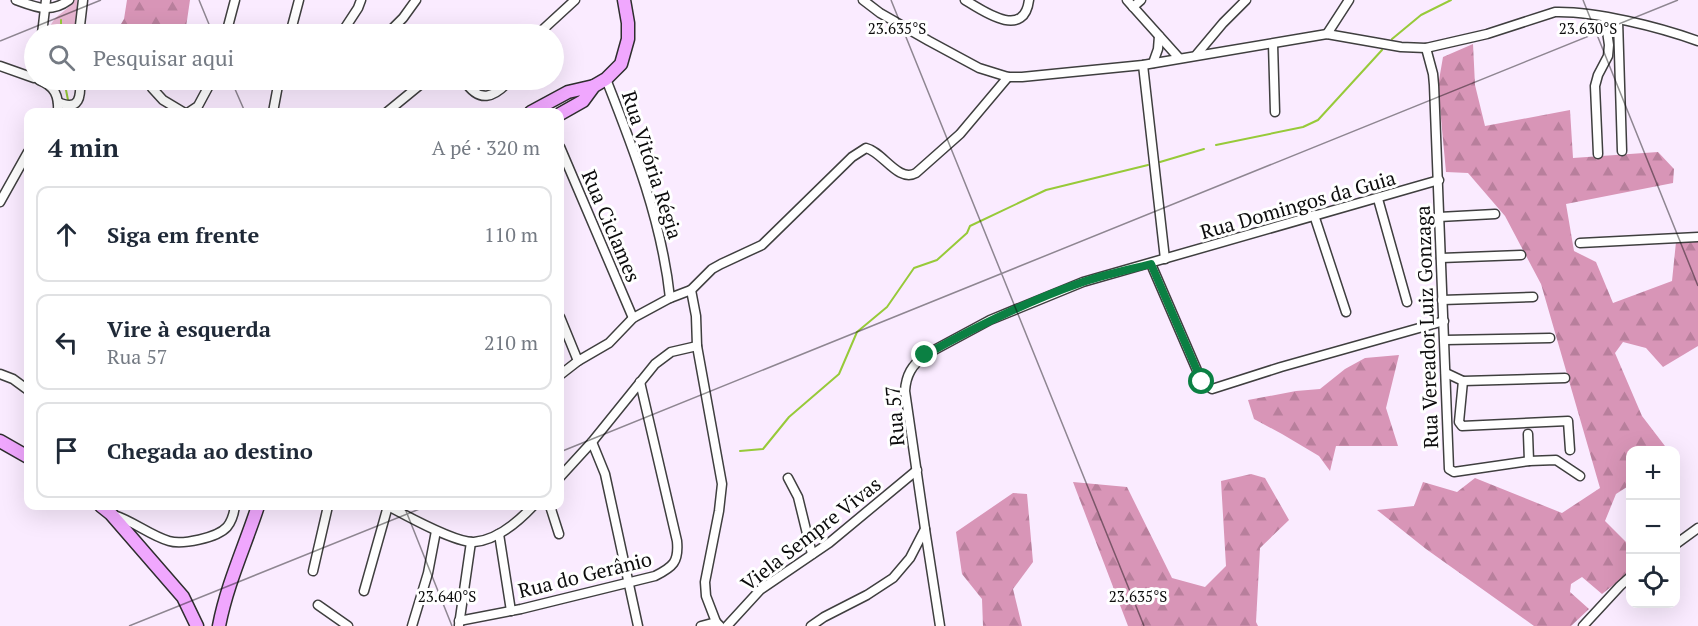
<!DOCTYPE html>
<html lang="pt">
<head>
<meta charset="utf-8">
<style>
	:root { --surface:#fff; --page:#f6f6f7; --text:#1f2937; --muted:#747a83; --line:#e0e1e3 }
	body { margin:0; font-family:"PT Serif",serif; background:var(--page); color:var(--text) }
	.controls { position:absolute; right:18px; bottom:18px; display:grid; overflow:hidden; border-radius:12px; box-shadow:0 6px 24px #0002 }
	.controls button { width:54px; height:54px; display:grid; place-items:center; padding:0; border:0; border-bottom:2px solid var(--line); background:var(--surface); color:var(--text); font:30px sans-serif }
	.stop { position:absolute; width:18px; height:18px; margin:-14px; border:4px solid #0b8043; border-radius:50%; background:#fff }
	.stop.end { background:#0b8043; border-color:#fff; box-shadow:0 2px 6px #0008 }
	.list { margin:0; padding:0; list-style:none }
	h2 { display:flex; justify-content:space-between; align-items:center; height:78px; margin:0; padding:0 24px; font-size:26px }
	h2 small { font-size:20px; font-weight:400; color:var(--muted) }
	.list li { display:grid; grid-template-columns:39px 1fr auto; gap:18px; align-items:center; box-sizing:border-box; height:96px; margin:0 12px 12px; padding:0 12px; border:2px solid var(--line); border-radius:12px }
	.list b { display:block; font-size:22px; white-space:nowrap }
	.list p { margin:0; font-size:20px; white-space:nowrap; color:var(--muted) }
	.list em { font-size:20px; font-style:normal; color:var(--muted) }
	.icon { flex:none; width:33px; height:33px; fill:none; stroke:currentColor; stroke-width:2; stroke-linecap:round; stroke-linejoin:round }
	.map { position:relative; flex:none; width:1698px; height:626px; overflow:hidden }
	.search { position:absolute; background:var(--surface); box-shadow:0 6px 24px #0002; left:24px; top:24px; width:540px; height:66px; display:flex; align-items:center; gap:15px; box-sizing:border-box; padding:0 21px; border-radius:33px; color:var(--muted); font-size:22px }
	.panel { position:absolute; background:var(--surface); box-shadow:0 6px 24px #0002; left:24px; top:108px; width:540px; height:402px; border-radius:12px }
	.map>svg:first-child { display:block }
</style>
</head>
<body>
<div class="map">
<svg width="1698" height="626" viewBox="0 0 1698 626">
	<defs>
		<pattern id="forest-firs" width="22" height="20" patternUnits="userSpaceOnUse" patternTransform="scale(1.5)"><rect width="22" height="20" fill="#d895b7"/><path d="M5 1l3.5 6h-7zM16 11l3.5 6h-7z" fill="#b87f9c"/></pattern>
	</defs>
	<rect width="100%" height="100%" fill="#faebff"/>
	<g fill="url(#forest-firs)">
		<polygon points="127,0 190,0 185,34 155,34 139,27 129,32 127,34 115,34 124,19"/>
		<polygon points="1473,44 1475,85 1485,126 1570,110 1573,158 1658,152 1674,169 1673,183 1566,204 1574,251 1596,262 1613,303 1672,281 1676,242 1698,242 1698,346 1663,367 1646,348 1623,342 1615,353 1642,416 1668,450 1630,450 1630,485 1616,494 1605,521 1630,546 1630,572 1602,594 1582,577 1571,584 1570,592 1589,609 1571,626 1534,626 1426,549 1377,510 1414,506 1423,482 1457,492 1475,478 1562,513 1600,488 1541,284 1505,216 1468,173 1446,172 1438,86 1443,57"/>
		<polygon points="1399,355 1386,408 1398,446 1336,446 1330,471 1319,456 1282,434 1254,419 1248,400 1296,391 1320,389 1345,369 1365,358"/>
		<polygon points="1251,474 1265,478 1289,520 1260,548 1256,622 1258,626 1128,626 1073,482 1127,487 1172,578 1205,587 1226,566 1221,481"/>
		<polygon points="1013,493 1027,494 1033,562 1013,589 1022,626 983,626 982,599 962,574 956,532"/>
	</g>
	<path fill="#e8b6d2" d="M 73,0 L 77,0 L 78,3 L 76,34 L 48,34 C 52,13 66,15 73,0 Z"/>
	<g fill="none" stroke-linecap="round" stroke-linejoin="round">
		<g stroke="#97ca39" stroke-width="2">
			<polyline points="61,34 61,20"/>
			<polyline points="1392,39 1421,15 1451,0"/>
			<polyline points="64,80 68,100"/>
			<polyline points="1216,145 1303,127 1318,120 1382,50"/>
			<polyline points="1160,162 1204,149"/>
			<polyline points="740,451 763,449 789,417 839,374 857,332 887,307 914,268 937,260 967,233 970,226 1046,190 1148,165"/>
		</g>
		<g stroke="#3f3f3f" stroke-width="11">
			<g id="street">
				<path d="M 16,0 C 35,7 50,14 69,0"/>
				<path d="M 863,0 L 880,13 L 929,41 L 979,68 L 1008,77 L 1022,77 L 1143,65 L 1327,34 L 1401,47 L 1426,48 L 1487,34 L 1555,12 C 1596,11 1659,27 1698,41"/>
				<path d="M 965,0 C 983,11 1024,40 1029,0"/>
				<polyline points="1127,0 1179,58"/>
				<polyline points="1133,7 1141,0"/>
				<polyline points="1618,20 1622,151"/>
				<polyline points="42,34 46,0"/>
				<polyline points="79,34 83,0"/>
				<polyline points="226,34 235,0"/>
				<polyline points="290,34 299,0"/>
				<polyline points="341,34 358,8 361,0"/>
				<polyline points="387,34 403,18 416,0"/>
				<polyline points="538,34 575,0"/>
				<polyline points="1327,34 1349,0"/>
				<polyline points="1273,44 1275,112"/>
				<polyline points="1426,48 1433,74 1434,85 1449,469 1454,472 1529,461 1556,460 1580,476"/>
				<polyline points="1197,54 1223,23 1246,0"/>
				<polyline points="1153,63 1158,49 1159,36"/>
				<polyline points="1143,65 1165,259"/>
				<polyline points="0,66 34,78"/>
				<polyline points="31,76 34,63"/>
				<path d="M 606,79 C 634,150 662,222 670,298"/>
				<path d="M 39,80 C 55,86 59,96 58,112"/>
				<path d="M 464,80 C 479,104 494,98 510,80"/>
				<polyline points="152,88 163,100 183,112"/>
				<path d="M 58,102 C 80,112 81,96 80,80"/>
				<polyline points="189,112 198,106 212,80"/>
				<polyline points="273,112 279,80"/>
				<polyline points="387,112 426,80"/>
				<polyline points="560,147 633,318"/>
				<polyline points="1598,154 1595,86 1598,75 1608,56 1609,45 1605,18"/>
				<polyline points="1378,199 1407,302"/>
				<polyline points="0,202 28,152"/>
				<polyline points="1314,215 1346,312"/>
				<polyline points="1439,217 1495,214"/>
				<polyline points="1580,243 1698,237"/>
				<polyline points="1441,258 1521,255"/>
				<polyline points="1151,264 1202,382 1212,389 1281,367 1444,321"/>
				<polyline points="691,290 696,316 697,346 722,484 719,511 705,582 706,596 716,622"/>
				<polyline points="1442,300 1533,297"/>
				<polyline points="560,317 578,361"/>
				<polyline points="1445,340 1550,338"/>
				<polyline points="1446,373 1463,381 1565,378"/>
				<polyline points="0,374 13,379 28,390"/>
				<path d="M 560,375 L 578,361 L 609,343 L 633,318 L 670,298 L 691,290 L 712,269 L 721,264 L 762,245 L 852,157 L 866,148 C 883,152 898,183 916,173 L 960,134 L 1008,77"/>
				<polyline points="1463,381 1459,422 1462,426 1568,421 1570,450"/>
				<polyline points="1528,434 1529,461"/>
				<polyline points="592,442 605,474 638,626"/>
				<polyline points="560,477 592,442 655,364 671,352 697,346"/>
				<polyline points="788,478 798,497 812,554"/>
				<path d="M 388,506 C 405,515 455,543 474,542 C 497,540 518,522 533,506"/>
				<polyline points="550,506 559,534"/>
				<path d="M 114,515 C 133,521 151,536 169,541 C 182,545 217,538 227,527 C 232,521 234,513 235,506"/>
				<polyline points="925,529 940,626"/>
				<polyline points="499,534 511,611"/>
				<polyline points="1676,544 1698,528"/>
				<polyline points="313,571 328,506"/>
				<polyline points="364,591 388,506"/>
				<polyline points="318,605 348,626"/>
				<path d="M 459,621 L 521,609 L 655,576 C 673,567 679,562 677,541 L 640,382"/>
				<polyline points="459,625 471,542"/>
				<polyline points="412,626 428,573 436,531"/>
				<polyline points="701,626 716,622 720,626"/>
				<polyline points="727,626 760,590 829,543 917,470"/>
				<path d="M 811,626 L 824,617 L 867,595 L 893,578 L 910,558 L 925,529 L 905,391 C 906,375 912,365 925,355 L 990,320 L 1083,282 L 1439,180"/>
				<polyline points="1583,626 1620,586 1630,577"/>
			</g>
		</g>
		<g stroke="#2e2e2e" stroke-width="15">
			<g id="secondary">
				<polyline points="531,112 568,92 594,86"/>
				<polyline points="560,114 583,101 594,86 606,79 621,64 628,39 628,23 624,0"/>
				<polyline points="0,441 28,457"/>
				<polyline points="101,506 111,514 183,597 197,626"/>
				<path d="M 219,626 C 227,584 245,546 258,506"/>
			</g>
		</g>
		<use href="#street" stroke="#fff" stroke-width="8"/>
		<use href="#secondary" stroke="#f0a7fe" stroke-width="12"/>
	</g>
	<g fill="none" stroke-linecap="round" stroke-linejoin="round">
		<path stroke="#0b8043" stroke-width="8" d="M 925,355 C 975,327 1026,302 1080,283 C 1103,275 1128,270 1151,264 L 1202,382"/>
	</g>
	<path fill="none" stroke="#0c0c0c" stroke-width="1.5" stroke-opacity="0.45" d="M 199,0 L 213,34M 891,0 L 1144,626M 1583,0 L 1698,286M 0,41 L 101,0M 231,80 L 245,112M 560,452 L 1678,0M 404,506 L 452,626M 129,626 L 427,506"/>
	<g text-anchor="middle" stroke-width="6" stroke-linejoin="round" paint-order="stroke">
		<g font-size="20" fill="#0c0c0c" stroke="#fff">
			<text transform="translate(652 165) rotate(72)" y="7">Rua Vitória Régia</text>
			<text transform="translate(1298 205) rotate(-16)" y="7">Rua Domingos da Guia</text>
			<text transform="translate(611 226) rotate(67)" y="7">Rua Ciclames</text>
			<text transform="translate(1427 327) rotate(-92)" y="7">Rua Vereador Luiz Gonzaga</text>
			<text transform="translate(895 416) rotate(-95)" y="7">Rua 57</text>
			<text transform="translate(811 534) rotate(-38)" y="7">Viela Sempre Vivas</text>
			<text transform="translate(585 575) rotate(-14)" y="7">Rua do Gerânio</text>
		</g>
	</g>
	<g font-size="15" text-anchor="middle" fill="#0c0c0c" stroke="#fff" stroke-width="6" stroke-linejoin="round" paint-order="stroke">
		<text x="897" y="34">23.635°S</text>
		<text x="1588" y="34">23.630°S</text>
		<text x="447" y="602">23.640°S</text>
		<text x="1138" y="602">23.635°S</text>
	</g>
</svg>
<div class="controls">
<button>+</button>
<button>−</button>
<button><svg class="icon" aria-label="locate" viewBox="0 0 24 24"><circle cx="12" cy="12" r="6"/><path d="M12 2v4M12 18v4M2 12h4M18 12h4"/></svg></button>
</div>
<div class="stop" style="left:1202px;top:382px"></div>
<div class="stop end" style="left:925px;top:355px"></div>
<div class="search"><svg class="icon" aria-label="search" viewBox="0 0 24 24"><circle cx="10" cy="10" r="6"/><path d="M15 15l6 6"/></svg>Pesquisar aqui</div>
<section class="panel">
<h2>4 min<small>A pé · 320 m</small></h2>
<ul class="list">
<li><svg class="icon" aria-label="ahead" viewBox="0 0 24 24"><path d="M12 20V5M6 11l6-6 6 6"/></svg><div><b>Siga em frente</b></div><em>110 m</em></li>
<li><svg class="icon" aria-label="left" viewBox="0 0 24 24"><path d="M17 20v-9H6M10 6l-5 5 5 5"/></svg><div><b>Vire à esquerda</b><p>Rua 57</p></div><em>210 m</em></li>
<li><svg class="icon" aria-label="arrive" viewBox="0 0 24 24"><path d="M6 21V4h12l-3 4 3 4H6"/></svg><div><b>Chegada ao destino</b></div></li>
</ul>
</section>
</div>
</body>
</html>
